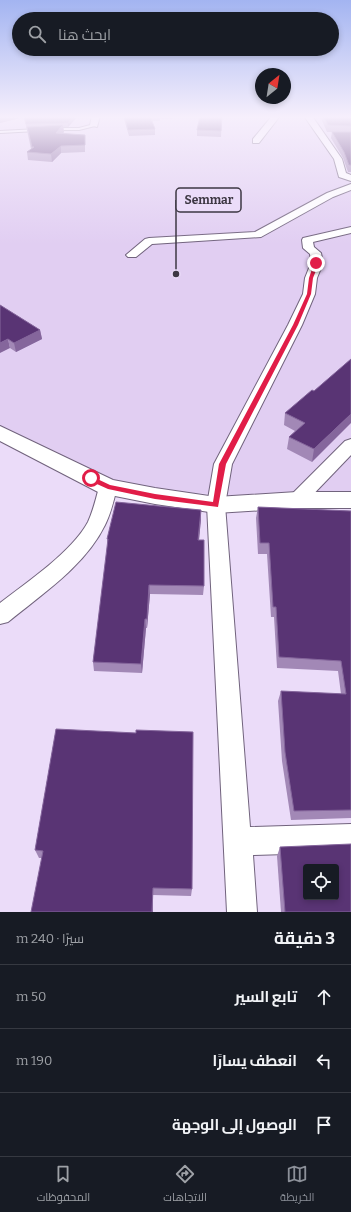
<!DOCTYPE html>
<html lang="ar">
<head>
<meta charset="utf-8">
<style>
	:root { --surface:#171b24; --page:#242831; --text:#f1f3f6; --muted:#9ea1a6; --line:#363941; --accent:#8c9099 }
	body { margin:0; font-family:Bitter,Cairo,serif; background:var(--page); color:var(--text); direction:rtl }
	.controls { position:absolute; right:12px; bottom:12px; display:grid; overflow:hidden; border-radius:4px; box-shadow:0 2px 6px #0003 }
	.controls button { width:36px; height:36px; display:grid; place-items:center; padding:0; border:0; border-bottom:1px solid var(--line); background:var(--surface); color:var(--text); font:20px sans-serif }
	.compass { position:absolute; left:255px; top:68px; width:36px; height:36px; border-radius:50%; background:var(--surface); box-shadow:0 2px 6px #0003; rotate:30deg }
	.stop { position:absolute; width:12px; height:12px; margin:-9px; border:3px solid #e11d48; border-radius:50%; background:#fff }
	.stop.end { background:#e11d48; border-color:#fff; box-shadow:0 1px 4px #0008 }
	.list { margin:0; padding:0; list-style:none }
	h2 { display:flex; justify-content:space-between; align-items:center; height:52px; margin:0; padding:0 16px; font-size:17px }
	h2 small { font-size:13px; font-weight:400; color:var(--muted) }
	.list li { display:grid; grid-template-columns:26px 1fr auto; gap:12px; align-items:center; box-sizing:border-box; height:64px; padding:0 16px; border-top:1px solid var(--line) }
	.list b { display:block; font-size:15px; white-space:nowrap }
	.list em { font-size:13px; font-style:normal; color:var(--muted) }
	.icon { flex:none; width:22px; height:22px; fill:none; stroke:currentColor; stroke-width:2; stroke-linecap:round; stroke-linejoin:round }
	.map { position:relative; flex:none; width:351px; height:912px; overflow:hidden; direction:ltr }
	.search { position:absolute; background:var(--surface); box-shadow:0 2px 6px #0003; left:12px; right:12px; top:12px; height:44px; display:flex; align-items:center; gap:10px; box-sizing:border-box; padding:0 14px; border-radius:22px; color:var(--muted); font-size:15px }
	.sheet { height:244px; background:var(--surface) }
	nav { display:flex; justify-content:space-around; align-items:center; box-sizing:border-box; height:56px; border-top:1px solid var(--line); background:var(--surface); font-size:11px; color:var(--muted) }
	nav a { display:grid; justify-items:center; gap:2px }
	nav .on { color:var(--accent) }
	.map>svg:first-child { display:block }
</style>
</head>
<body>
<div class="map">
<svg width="351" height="912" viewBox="0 0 351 912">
	<rect width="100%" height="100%" fill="#ebdcf9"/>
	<polygon fill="#e1cef2" points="13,116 351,116 351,499 297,500 108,487 0,430 0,118"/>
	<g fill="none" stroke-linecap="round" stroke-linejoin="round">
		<g stroke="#71637d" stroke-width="2">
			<g id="service">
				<polygon points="94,124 95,126 79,130 53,130 51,129 53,128 79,128"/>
				<polygon points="38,129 37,131 0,133 0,131"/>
			</g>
		</g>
		<g stroke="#71637d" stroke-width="2">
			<g id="minor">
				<polygon points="92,116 100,116 97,127 90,125"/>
				<polygon points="272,116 280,116 259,143 253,143 253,139"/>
				<polygon points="304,116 312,116 342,159 346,173 351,175 351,181 339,177 334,159"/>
				<polygon points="351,184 351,190 333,197 261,237 152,244 136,257 128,257 126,255 145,239 149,238 255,232 327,193"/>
				<polygon points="351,227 351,233 313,242 314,247 321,253 323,263 317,278 315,294 302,325 232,464 225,505 250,827 351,824 351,852 253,855 257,912 227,912 207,505 214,464 288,325 303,294 305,278 311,263 310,254 303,248 302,240 303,238"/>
				<polygon points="351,439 351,455 303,505 297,507 291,505 288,500 291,495 345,441"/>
				<path d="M 108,481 L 114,482 L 117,487 C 114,500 111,513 105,525 C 85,566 42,594 8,622 L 0,624 L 0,603 C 27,582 72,552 88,522 C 93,511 96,499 99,487 L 102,482 Z"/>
			</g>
		</g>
		<g stroke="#71637d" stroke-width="2">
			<polygon id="tertiary" points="0,426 113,480 155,488 216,497 297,492 351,492 351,508 297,508 216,513 155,504 100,493 0,441"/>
		</g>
		<use href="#service" fill="#fff" fill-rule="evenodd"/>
		<use href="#minor" fill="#fff" fill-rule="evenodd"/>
		<use href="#tertiary" fill="#fff" fill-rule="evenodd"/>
	</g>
	<g fill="#a288b6">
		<polygon points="0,116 78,116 68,127 63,127 64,132 62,134 85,142 85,152 61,153 52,162 28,160 27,152 31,149 24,117 0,123"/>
		<polygon points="123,116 174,116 173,119 160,119 160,121 152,121 155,129 155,135 129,136"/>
		<polygon points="222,116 221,137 197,136 197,130"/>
		<polygon points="320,116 351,116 351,132 327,132"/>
		<polygon points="332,132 351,132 351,172 348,172 343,158 331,138"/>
		<polygon points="0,305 40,330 42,339 16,352 10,348"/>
		<polygon points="351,359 312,462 287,449 289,437 295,431 284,425 285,413 314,391"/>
		<polygon points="258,507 351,511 351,818 291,820 282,761 278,701 281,691 341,694 338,671 277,668 274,617 271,617 267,554 258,554 256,518"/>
		<polygon points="201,519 199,540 204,586 203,595 150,594 147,628 146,628 142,673 94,671 93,662 108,546 107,539"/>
		<polygon points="56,729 192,889 191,896 153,895 42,858 39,858 35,850"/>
		<polygon points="280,847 351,912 281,912 277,856"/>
	</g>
	<g fill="#85669c">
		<polygon points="12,116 24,116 24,117 0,123 0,119"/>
		<polygon points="74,116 78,116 68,127 68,123"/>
		<polygon points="63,125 64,132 57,140 56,133"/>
		<polygon points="61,146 61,153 52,162 51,154"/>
		<polygon points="40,330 42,339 16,352 14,343"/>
		<polygon points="8,339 10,348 0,353 0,343"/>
		<polygon points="351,414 351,423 312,462 314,449"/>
		<polygon points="201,510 201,519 198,549 198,540"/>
		<polygon points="149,585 150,594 147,628 147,619"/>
		<polygon points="145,619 146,628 142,673 141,664"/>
		<polygon points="153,888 153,912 152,912"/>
	</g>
	<g fill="#593474" stroke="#85669c" fill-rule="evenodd">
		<polygon points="0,116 12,116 0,119"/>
		<polygon points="24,116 74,116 68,123 26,124"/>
		<polygon points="124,116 150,116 155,129 128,130"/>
		<polygon points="200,116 222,116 221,131 197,130"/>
		<polygon points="323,116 351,116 351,126 328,125"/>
		<polygon points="63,125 56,133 85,135 85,145 61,146 51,154 27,152 34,147 32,147 27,127"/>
		<polygon points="332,132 351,132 351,165 349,165 344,152"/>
		<polygon points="0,305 40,330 14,343 8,339 0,343"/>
		<polygon points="351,359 351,414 314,449 289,437 305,423 285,413 312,390 314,391"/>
		<polygon points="116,502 201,510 198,540 204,540 204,586 149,585 147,619 145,619 141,664 93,662 108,539 107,539"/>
		<polygon points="258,507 351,511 351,810 294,811 285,752 281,691 346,694 341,661 279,657 276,607 273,607 269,543 260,543"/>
		<polygon points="56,729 136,733 136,730 193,732 192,889 153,888 152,912 31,912 43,851 35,850"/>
		<path d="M 351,844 L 351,912 L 285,912 L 280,847 ZM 306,867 L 336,867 L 336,897 L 306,897 Z"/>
	</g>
	<linearGradient id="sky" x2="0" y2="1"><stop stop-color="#a3b4f1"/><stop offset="0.48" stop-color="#f6effc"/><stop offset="1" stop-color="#f6effc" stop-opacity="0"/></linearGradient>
	<rect width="351" height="244" fill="url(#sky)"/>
	<polygon fill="#e11d48" points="316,262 319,263 313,278 311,294 298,325 226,464 218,507 155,499 108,489 88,480 88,477 91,476 110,485 155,494 213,502 219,464 293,325 307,294 309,278 314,263"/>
	<path fill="none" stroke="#3d3743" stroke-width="1.5" d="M176 274L176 200"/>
	<circle fill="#3d3743" stroke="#ebdcf9" stroke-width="1.5" cx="176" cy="274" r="4"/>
	<rect fill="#ebdcf9" stroke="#3d3743" stroke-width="1.5" x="176" y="188" width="65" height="24" rx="4"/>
	<g font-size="12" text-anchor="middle" font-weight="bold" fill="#3d3743">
		<text x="209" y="204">Semmar</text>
	</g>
</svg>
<div class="controls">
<button><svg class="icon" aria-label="locate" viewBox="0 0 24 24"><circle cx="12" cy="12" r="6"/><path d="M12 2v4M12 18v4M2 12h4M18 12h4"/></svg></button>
</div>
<svg class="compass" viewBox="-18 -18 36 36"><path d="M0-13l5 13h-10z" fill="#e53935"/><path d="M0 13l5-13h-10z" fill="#9ea1a6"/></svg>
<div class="stop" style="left:91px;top:478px"></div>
<div class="stop end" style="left:316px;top:263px"></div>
<div class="search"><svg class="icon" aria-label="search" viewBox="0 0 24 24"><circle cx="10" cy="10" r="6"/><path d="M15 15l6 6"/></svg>ابحث هنا</div>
</div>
<section class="sheet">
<h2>3 دقيقة<small>سيرًا · 240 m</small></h2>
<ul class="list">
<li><svg class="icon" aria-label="ahead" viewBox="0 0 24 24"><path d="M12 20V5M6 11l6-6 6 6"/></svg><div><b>تابع السير</b></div><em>50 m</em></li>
<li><svg class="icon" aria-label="left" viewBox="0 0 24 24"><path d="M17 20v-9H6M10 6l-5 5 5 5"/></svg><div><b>انعطف يسارًا</b></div><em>190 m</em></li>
<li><svg class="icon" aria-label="arrive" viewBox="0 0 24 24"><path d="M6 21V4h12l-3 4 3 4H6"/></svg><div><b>الوصول إلى الوجهة</b></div></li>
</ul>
</section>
<nav>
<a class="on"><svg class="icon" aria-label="map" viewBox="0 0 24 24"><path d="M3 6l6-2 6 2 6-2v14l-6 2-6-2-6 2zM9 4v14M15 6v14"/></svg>الخريطة</a>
<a><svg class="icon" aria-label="directions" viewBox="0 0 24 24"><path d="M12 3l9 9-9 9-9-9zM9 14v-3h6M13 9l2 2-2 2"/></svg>الاتجاهات</a>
<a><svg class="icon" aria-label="saved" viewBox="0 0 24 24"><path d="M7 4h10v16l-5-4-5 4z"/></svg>المحفوظات</a>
</nav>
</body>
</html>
